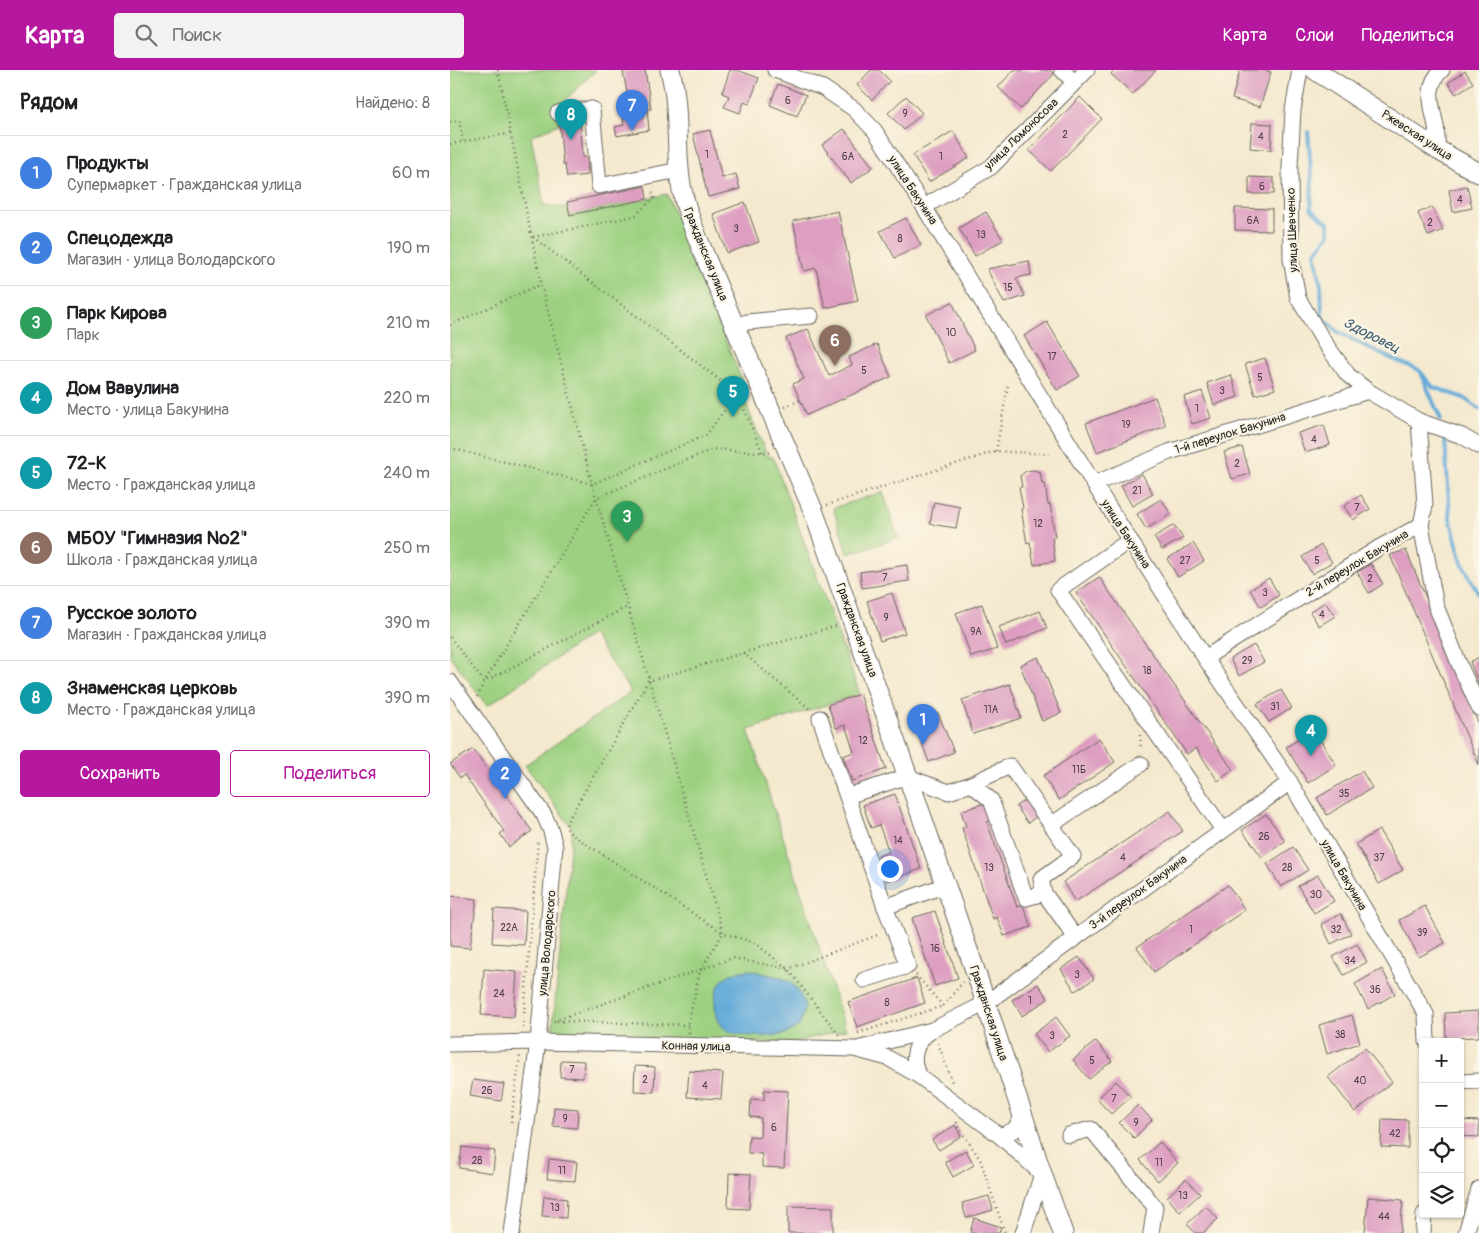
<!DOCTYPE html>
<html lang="ru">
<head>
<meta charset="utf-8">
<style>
	:root { --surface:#fff; --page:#f2f2f2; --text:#202124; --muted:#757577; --line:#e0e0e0; --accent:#b5179e }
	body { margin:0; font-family:Pangolin,sans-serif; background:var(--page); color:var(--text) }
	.controls { position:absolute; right:15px; bottom:15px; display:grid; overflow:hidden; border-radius:5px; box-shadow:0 1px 4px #0004 }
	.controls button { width:45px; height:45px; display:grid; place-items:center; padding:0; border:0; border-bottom:1px solid var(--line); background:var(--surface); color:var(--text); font:25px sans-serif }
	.you { position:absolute; left:439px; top:798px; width:18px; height:18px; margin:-12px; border:4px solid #fff; border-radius:50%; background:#1a73e8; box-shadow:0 0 0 8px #1a73e833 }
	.badge { display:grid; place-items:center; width:32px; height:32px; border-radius:50%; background:var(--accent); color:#fff; font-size:16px; font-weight:700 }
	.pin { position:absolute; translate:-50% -41px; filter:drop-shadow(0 1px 2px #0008) }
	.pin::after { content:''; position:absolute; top:26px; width:18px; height:15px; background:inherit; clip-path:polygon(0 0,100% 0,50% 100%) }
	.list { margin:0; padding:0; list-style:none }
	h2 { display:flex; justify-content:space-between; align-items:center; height:65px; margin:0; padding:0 20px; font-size:21px }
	h2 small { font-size:16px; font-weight:400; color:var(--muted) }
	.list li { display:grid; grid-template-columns:32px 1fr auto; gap:15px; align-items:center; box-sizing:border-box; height:75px; padding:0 20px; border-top:1px solid var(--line) }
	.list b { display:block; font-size:19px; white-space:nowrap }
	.list p { margin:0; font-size:16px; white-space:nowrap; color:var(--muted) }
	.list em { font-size:16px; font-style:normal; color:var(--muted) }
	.actions { display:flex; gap:10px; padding:15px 20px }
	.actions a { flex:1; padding:11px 0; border:1px solid var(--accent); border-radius:5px; text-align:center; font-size:18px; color:var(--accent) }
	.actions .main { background:var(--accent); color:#fff }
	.icon { flex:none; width:28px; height:28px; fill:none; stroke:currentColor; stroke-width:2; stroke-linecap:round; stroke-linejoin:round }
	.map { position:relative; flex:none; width:1029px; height:1163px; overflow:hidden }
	header { display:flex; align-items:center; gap:30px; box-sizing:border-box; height:70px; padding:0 25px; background:var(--accent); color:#fff }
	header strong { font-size:24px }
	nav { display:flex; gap:28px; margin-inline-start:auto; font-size:18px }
	.search { width:350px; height:45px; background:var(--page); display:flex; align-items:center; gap:12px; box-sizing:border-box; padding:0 18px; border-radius:5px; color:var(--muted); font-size:19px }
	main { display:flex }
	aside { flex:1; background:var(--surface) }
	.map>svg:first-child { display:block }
</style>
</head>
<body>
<header>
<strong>Карта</strong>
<div class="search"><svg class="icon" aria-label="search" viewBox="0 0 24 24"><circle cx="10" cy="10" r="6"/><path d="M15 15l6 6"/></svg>Поиск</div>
<nav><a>Карта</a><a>Слои</a><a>Поделиться</a></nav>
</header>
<main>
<aside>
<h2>Рядом<small>Найдено: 8</small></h2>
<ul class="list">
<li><span class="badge" style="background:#3f7fe0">1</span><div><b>Продукты</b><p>Супермаркет · Гражданская улица</p></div><em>60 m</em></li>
<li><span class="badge" style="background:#3f7fe0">2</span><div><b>Спецодежда</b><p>Магазин · улица Володарского</p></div><em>190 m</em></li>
<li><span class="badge" style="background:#2e9e5b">3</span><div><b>Парк Кирова</b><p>Парк</p></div><em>210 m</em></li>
<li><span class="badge" style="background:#0f9aa8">4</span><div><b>Дом Вавулина</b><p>Место · улица Бакунина</p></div><em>220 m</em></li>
<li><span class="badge" style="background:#0f9aa8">5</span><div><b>72-К</b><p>Место · Гражданская улица</p></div><em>240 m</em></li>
<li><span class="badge" style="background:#8d6e63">6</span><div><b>МБОУ &quot;Гимназия №2&quot;</b><p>Школа · Гражданская улица</p></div><em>250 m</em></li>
<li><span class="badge" style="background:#3f7fe0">7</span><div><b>Русское золото</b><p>Магазин · Гражданская улица</p></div><em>390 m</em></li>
<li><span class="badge" style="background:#0f9aa8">8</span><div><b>Знаменская церковь</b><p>Место · Гражданская улица</p></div><em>390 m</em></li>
</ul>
<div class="actions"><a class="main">Сохранить</a><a>Поделиться</a></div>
</aside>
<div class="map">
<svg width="1029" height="1163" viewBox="0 0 1029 1163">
	<rect width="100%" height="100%" fill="#fcf5e5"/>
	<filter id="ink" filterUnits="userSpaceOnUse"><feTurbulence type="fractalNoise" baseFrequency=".02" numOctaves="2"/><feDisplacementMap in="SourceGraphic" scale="10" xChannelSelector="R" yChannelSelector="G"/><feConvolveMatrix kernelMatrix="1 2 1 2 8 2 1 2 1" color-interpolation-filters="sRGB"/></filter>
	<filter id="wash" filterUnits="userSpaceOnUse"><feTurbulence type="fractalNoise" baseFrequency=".0096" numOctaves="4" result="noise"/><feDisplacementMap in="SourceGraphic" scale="20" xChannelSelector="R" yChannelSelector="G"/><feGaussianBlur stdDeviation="1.12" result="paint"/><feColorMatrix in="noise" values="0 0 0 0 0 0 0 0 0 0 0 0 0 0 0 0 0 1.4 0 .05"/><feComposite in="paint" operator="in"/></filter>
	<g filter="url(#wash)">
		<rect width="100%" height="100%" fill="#f4e9ce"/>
		<g fill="#9dd181" stroke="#5c764e">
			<polygon points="0,0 146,0 108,37 109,54 81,66 94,135 118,138 120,145 217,124 292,311 289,317 317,386 323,387 410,624 298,660 396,960 338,973 102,964 122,758 75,695 181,622 142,564 37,636 0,586"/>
			<polygon points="433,422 448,468 398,484 383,438"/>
		</g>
		<path fill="#62aad9" stroke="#3f637a" d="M 299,900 L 329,907 L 342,913 L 350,924 L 355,936 L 350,955 C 346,957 342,961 337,963 C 324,968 284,968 274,958 C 267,951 265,942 265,933 C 266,910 277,902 299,900 Z"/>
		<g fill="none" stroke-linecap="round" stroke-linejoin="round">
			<g stroke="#62aad9" stroke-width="4">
				<polyline points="858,62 862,113 861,139 878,153 879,165 865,183 871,216 872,247 888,262 933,285 969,300 983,317 1014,328 1029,339"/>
				<polyline points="972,306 991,350"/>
				<polyline points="995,369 1000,448 1012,493 1029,524"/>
			</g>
		</g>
		<g id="blocks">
			<g fill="#dd9ec1">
				<polygon points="185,0 195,0 201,39 197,39 199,60 167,66 165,57 174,55 173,49 183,47 182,38 185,38 182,26 178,27 173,2"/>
				<polygon points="280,0 287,0 309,8 299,34 294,32 290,43 274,37 279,26 272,23"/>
				<polygon points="421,0 429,0 440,11 422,30 407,15"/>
				<polygon points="564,0 600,0 604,4 571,39 548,17"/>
				<polygon points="664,0 706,0 683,24 661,4"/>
				<polygon points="790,0 814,0 821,2 810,37 782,29"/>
				<polygon points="1015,1 1023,13 1006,24 998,13"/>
				<polygon points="328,14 356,25 347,46 320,35"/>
				<polygon points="456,26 472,43 454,60 438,43"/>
				<polygon points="630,27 652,49 601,101 579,80"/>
				<polygon points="130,46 133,87 137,87 138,105 117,107 115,95 113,95 109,48"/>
				<polygon points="802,53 822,54 821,80 800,78"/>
				<polygon points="394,59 423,97 401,113 372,75"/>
				<polygon points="260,60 272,108 286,104 290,119 258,127 243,64"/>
				<polygon points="503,61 519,88 479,112 463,85"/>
				<polygon points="799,107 824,108 824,124 799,124"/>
				<polygon points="195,116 197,129 120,145 117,132"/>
				<polygon points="1017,116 1022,138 1003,142 999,120"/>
				<polygon points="295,132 309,172 277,183 263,144"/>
				<polygon points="982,137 993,160 978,166 968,143"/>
				<polygon points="785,138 822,139 822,161 785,160"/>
				<polygon points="388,141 408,231 375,238 366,198 354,201 343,151"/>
				<polygon points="536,142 553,170 525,186 509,158"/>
				<polygon points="456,148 471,175 445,188 430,161"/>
				<polygon points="579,191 581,205 566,208 575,226 554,233 537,199"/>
				<polygon points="502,232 525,280 499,293 476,245"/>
				<polygon points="597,252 630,306 607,320 574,266"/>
				<polygon points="358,259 379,306 402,295 399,287 427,274 441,307 357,345 343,314 354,309 336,268"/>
				<polygon points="815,288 825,319 805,325 795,294"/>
				<polygon points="781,305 788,327 764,335 757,313"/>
				<polygon points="752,321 761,348 742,354 734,327"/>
				<polygon points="705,327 716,356 647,382 636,353"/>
				<polygon points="874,355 880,375 855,383 848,363"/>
				<polygon points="792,377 800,404 782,409 774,382"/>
				<polygon points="584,400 590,402 592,414 595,414 598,435 600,434 605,467 602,467 605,491 584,495 580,472 577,473 571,439 573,438 569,417 572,417 570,406 576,401"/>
				<polygon points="692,404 703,424 682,436 671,416"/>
				<polygon points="911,425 920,439 903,450 894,436"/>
				<polygon points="711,429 721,444 696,459 687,444"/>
				<polygon points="484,432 510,437 506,458 480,454"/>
				<polygon points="724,455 733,468 712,480 704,467"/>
				<polygon points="743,473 754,491 728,507 717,489"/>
				<polygon points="871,475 882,492 862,504 852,487"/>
				<polygon points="956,480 1029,655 1029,695 940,485"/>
				<polygon points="921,494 933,514 919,523 907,502"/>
				<polygon points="457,495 459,511 412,518 410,502"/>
				<polygon points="649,507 783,700 768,711 746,678 737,684 626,523"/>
				<polygon points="819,508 829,525 811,537 800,520"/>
				<polygon points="442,523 455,563 430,571 417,531"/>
				<polygon points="875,532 885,546 869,556 860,542"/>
				<polygon points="532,534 547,579 521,587 506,543"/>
				<polygon points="590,541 597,558 556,575 549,557"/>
				<polygon points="804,575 814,592 789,606 780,589"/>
				<polygon points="588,587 611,643 592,651 570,595"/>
				<polygon points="1029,587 1029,615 1020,592"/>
				<polygon points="560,614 571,648 523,664 512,630"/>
				<polygon points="831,620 842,638 819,652 807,634"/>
				<polygon points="410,624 436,699 402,711 393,686 404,682 395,655 386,658 378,635"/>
				<polygon points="488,643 504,682 479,692 464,652"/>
				<polygon points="864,660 886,695 858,713 836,677"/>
				<polygon points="649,668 665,692 609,730 593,706"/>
				<polygon points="23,679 82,761 59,777 50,764 54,761 14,705 10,708 0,694"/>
				<polygon points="912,701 922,718 877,745 867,728"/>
				<polygon points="445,724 471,799 437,811 428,786 439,782 429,755 421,758 413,735"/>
				<polygon points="575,730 587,746 578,753 566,736"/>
				<polygon points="538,732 544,749 537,752 567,837 573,835 581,857 554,866 547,847 543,849 512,758 516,757 511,741"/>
				<polygon points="720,741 733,761 625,832 613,812"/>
				<polygon points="816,744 835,771 812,787 792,760"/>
				<polygon points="929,760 953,800 929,814 906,774"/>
				<polygon points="843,777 858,800 831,817 817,794"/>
				<polygon points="868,805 884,831 864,843 848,816"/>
				<polygon points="778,815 795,840 704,902 687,877"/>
				<polygon points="0,826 27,829 20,878 0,876"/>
				<polygon points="975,836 995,873 969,887 949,850"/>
				<polygon points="44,839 76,841 74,875 42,873"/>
				<polygon points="485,841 508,908 485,916 462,848"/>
				<polygon points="891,844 901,864 881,874 871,854"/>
				<polygon points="907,874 917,892 894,905 883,887"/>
				<polygon points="629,887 644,909 625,921 611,899"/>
				<polygon points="34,899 67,902 64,947 31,945"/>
				<polygon points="932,899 945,924 918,939 905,914"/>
				<polygon points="467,908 475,933 407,957 398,932"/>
				<polygon points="588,914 598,929 572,946 562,930"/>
				<polygon points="1029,941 1029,967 996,968 995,943"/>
				<polygon points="902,945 910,973 877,984 869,955"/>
				<polygon points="606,947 620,966 598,982 584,964"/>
				<polygon points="646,971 662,991 639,1009 623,990"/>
				<polygon points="915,978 942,1012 905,1042 878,1007"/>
				<polygon points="111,990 134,991 133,1008 110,1007"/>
				<polygon points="185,996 205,997 204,1022 184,1021"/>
				<polygon points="239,1001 273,1003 271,1029 237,1027"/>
				<polygon points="23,1010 54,1014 51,1031 20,1026"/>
				<polygon points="666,1011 681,1027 661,1044 647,1029"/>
				<polygon points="314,1020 338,1021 334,1098 312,1097 312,1084 298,1083 299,1066 310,1067 311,1048 300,1047 301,1029 314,1030"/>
				<polygon points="688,1035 702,1050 684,1068 669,1053"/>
				<polygon points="104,1037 128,1039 127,1058 103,1056"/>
				<polygon points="932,1049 958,1050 958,1078 931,1077"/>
				<polygon points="1010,1050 1029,1051 1029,1067 1010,1066"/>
				<polygon points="505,1055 511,1066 489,1080 482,1070"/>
				<polygon points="710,1072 728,1093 708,1111 690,1090"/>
				<polygon points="12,1077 45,1081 43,1103 9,1098"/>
				<polygon points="516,1080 524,1095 503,1107 495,1092"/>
				<polygon points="99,1089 127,1092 125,1111 97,1109"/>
				<polygon points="279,1103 301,1104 299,1139 278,1138"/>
				<polygon points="736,1109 750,1124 730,1142 717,1127"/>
				<polygon points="94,1126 117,1129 116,1148 92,1146"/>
				<polygon points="539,1126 543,1140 516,1148 512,1133"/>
				<polygon points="918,1127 953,1130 950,1163 915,1163"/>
				<polygon points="338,1136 383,1137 383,1163 338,1163"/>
				<polygon points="756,1136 768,1149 753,1163 745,1163 737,1154"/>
				<polygon points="524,1148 551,1157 549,1163 520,1163"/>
			</g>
		</g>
	</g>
	<g filter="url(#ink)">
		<use href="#blocks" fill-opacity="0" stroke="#68645a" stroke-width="1"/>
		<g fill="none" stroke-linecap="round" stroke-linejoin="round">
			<g stroke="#68645a" stroke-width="17">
				<g id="minor">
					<polyline points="325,0 373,18 404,39 425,61 474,137 644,414 755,588 840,712 976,944 977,972"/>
					<polyline points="612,0 624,12"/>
					<polyline points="850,0 843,40 840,97 841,189 848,228 874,272 898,305 918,321 969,351 1012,366 1029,376"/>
					<polyline points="108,43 142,39 149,116 229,100"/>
					<path d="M 988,80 C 987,72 987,64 986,56 C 982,36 974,16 992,0"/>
					<polyline points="474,137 541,97 637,0"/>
					<polyline points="285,257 297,252 361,246"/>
					<polyline points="969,351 975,435 971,455 986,536 1010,596 1029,638"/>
					<polyline points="644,414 719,382 918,321"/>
					<polyline points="680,470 608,520 773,760"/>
					<polyline points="755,588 930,477 971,455"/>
					<polyline points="0,612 94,745 101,761 105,777 88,972 62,1163"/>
					<polyline points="370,648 435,837 458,896 414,910"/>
					<polyline points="458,707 499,722 521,714 541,730 576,828 594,823 626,868"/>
					<polyline points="521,714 560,696 623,786 591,809 594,823"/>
					<polyline points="398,726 458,706"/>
					<polyline points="601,755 691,694"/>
					<polyline points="435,837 496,815"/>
					<polyline points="0,974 88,972 404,979 438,988 469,1006 550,1066 592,1104 573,1163"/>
					<polyline points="407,979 482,960 536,933 840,712"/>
					<path d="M 469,1006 C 460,990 464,972 481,961"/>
					<polyline points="1010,1012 1029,1011"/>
					<polyline points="619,1065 641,1059 705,1137 701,1163"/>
					<polyline points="550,1066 564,1060 573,1047"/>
					<polyline points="973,1163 974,1144"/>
					<polyline points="1016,1163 1029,1119"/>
				</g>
			</g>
			<g stroke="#68645a" stroke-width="21">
				<g id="major">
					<path d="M 220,0 C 229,33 226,66 229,99 C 231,129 243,157 254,184 L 363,440 L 458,707 L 527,906 L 592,1104 L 613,1163"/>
					<polyline points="865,0 988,80 1029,103"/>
				</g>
			</g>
			<g stroke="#68645a" stroke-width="2.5" stroke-dasharray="1 4" stroke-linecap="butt">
				<polyline points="48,0 91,214 142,414 273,863 305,873 338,899 389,965"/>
				<polyline points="0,52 9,50 13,71"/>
				<polyline points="0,74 62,63"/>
				<polyline points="83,167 288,324 312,382"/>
				<polyline points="83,167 185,146 204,128 202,120"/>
				<polyline points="0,255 91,214"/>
				<polyline points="335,337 350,330"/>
				<polyline points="0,378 142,414 256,365 292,317"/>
				<polyline points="546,381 558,315"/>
				<polyline points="377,435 546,381 599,384"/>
				<polyline points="0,567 34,612 177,537"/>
				<polyline points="293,583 361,640"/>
				<polyline points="27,627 34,612 146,428 263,379 321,383"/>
				<polyline points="690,665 691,680"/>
				<polyline points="466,905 493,936"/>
				<polyline points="104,951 283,888 338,899 430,864"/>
				<polyline points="107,951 238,955"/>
				<polyline points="73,958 88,769"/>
				<polyline points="239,963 238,955 250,901 273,863 121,764 116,757 117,752 198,611 389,555"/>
				<polyline points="408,963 493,936 513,912"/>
				<polyline points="488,973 502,1012"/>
				<polyline points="61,1052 70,986"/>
				<polyline points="507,1052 507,1055 530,1089 555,1163"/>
			</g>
			<use href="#minor" stroke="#fff" stroke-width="15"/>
			<use href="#major" stroke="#fff" stroke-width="19"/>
		</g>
	</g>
	<g text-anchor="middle" stroke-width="4" stroke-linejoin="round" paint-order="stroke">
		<g font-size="10" fill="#4c3c45">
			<text x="338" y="34">6</text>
			<text x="455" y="47">9</text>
			<text x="615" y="68">2</text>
			<text x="811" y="70">4</text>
			<text x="257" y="88">1</text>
			<text x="398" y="90">6А</text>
			<text x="491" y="90">1</text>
			<text x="812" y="120">6</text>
			<text x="1010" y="133">4</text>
			<text x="803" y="154">6А</text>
			<text x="980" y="156">2</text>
			<text x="286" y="162">3</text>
			<text x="531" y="168">13</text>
			<text x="450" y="172">8</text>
			<text x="558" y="221">15</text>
			<text x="501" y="266">10</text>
			<text x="602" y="290">17</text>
			<text x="414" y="304">5</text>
			<text x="810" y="311">5</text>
			<text x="772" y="324">3</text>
			<text x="747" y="342">1</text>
			<text x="676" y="358">19</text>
			<text x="864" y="373">4</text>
			<text x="787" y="397">2</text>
			<text x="687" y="424">21</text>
			<text x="907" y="441">7</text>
			<text x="588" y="457">12</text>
			<text x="735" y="494">27</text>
			<text x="867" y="494">5</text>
			<text x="435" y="511">7</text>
			<text x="920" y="512">2</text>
			<text x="815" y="526">3</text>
			<text x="872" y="548">4</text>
			<text x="436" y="551">9</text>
			<text x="526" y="565">9А</text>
			<text x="797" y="594">29</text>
			<text x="697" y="604">18</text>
			<text x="825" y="640">31</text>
			<text x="541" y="643">11А</text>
			<text x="413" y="674">12</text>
			<text x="629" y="703">11Б</text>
			<text x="894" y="727">35</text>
			<text x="814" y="770">26</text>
			<text x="448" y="774">14</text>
			<text x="673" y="791">4</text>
			<text x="929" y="791">37</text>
			<text x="539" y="801">13</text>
			<text x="837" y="801">28</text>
			<text x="866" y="828">30</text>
			<text x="59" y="861">22А</text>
			<text x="741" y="863">1</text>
			<text x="886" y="863">32</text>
			<text x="972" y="866">39</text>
			<text x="485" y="882">16</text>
			<text x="900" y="894">34</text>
			<text x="627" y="908">3</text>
			<text x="925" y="923">36</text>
			<text x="49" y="927">24</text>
			<text x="580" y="934">1</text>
			<text x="437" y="936">8</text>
			<text x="890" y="968">38</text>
			<text x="602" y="969">3</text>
			<text x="642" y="994">5</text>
			<text x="122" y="1003">7</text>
			<text x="195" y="1013">2</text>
			<text x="910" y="1014">40</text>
			<text x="255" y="1019">4</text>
			<text x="37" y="1024">26</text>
			<text x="664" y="1032">7</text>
			<text x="115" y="1052">9</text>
			<text x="686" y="1056">9</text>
			<text x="324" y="1061">6</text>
			<text x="945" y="1067">42</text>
			<text x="27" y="1094">28</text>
			<text x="709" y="1096">11</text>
			<text x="112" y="1104">11</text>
			<text x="733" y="1129">13</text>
			<text x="105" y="1141">13</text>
			<text x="934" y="1150">44</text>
		</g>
		<g font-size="12" fill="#1c1c1c" stroke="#fcf5e5">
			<text transform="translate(571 64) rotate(-44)" y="4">улица Ломоносова</text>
			<text transform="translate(967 65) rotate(33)" y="4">Ржевская улица</text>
			<text transform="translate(463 120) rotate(57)" y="4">улица Бакунина</text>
			<text transform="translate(842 160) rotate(-92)" y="4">улица Шевченко</text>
			<text transform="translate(256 184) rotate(68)" y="4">Гражданская улица</text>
			<text transform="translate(780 363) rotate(-17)" y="4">1-й переулок Бакунина</text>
			<text transform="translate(676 464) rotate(57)" y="4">улица Бакунина</text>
			<text transform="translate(907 493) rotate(-31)" y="4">2-й переулок Бакунина</text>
			<text transform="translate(407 560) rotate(70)" y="4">Гражданская улица</text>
			<text transform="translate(894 805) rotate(60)" y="4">улица Бакунина</text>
			<text transform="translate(688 822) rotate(-36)" y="4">3-й переулок Бакунина</text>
			<text transform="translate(97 873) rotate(-85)" y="4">улица Володарского</text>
			<text transform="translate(539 943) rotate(72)" y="4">Гражданская улица</text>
			<text transform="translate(246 976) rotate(1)" y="4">Конная улица</text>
		</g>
		<g font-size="14" font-style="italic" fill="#3c5c71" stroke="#fcf5e5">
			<text transform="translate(922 265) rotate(27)" y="5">Здоровец</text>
		</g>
	</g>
</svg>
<div class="controls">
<button>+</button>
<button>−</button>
<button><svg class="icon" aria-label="locate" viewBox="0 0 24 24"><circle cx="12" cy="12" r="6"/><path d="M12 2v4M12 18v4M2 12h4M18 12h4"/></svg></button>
<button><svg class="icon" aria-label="layers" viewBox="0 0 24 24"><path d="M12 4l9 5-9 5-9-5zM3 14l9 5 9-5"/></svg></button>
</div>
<div class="you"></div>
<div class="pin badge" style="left:473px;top:675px;background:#3f7fe0">1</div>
<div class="pin badge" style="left:55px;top:729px;background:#3f7fe0">2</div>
<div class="pin badge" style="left:177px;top:472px;background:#2e9e5b">3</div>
<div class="pin badge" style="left:861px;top:686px;background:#0f9aa8">4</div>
<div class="pin badge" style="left:283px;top:347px;background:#0f9aa8">5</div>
<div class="pin badge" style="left:385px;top:296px;background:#8d6e63">6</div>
<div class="pin badge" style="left:182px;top:61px;background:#3f7fe0">7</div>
<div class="pin badge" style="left:121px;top:70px;background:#0f9aa8">8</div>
</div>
</main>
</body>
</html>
